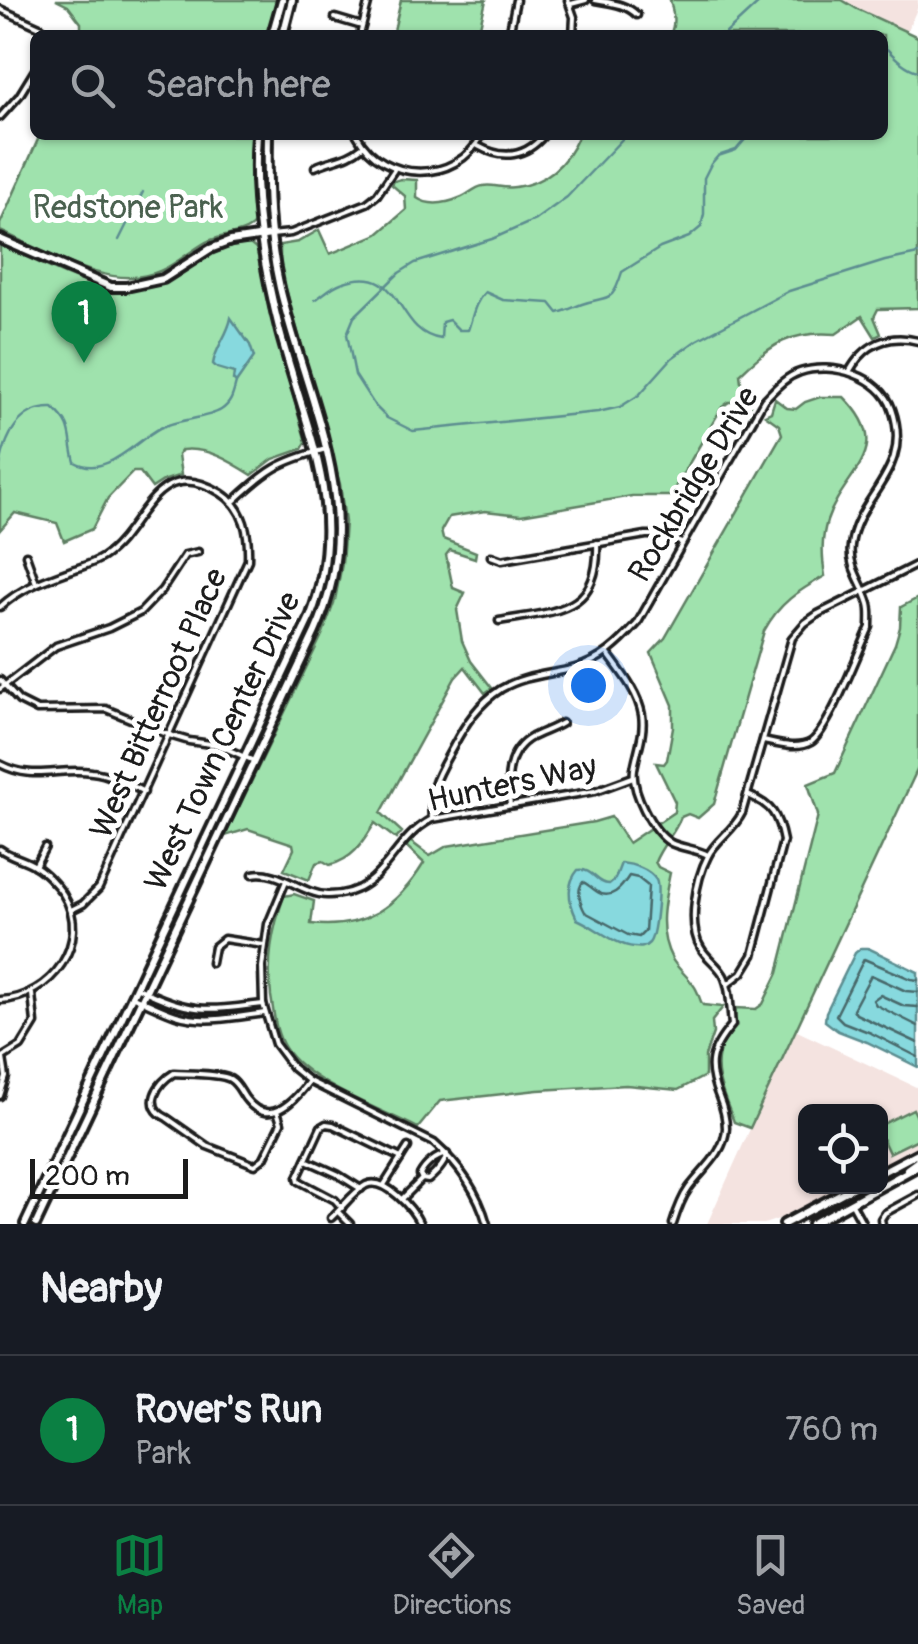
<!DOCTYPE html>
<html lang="en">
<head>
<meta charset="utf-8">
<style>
	:root { --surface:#171b24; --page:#242831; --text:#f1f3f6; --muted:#9ea1a6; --line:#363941; --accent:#0b8043 }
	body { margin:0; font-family:Pangolin,sans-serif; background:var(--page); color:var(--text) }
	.controls { position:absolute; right:30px; bottom:30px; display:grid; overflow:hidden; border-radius:15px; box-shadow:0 2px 8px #0004 }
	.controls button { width:90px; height:90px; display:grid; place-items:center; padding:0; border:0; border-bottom:2px solid var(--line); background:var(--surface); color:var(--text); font:50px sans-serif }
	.scale { position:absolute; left:30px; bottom:25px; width:158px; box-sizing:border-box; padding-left:10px; border:5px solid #1c1c1c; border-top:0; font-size:28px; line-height:35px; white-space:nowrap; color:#1c1c1c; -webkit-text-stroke:8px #fff; paint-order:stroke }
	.you { position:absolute; left:588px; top:685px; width:35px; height:35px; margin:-25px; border:8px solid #fff; border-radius:50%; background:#1a73e8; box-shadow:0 0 0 15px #1a73e833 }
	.badge { display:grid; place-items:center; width:65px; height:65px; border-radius:50%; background:var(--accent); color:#fff; font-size:32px; font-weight:700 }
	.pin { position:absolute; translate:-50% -82px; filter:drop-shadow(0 2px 5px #0008) }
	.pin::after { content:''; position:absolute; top:52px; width:35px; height:30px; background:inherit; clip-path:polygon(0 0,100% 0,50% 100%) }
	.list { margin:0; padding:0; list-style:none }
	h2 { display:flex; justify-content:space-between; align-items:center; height:130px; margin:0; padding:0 40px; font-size:42px }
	h2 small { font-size:32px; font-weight:400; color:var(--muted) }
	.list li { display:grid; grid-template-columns:65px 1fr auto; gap:30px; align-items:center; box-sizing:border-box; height:150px; padding:0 40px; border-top:2px solid var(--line) }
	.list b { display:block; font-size:38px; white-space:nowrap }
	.list p { margin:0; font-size:32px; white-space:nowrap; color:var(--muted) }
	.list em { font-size:32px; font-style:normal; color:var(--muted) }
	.icon { flex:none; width:55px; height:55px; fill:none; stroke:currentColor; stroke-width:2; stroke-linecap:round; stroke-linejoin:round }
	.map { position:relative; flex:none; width:918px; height:1224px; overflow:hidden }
	.search { position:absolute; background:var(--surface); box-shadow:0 2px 8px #0004; left:30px; right:30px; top:30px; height:110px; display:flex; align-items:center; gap:25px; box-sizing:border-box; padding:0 35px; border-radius:15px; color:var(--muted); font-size:38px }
	.sheet { height:280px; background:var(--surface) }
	nav { display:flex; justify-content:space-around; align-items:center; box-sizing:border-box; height:140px; border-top:2px solid var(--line); background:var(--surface); font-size:28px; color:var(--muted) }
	nav a { display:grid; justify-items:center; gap:5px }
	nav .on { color:var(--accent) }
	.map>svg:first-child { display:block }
</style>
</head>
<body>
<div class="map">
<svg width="918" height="1224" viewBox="0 0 918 1224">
	<rect width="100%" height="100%" fill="#fff"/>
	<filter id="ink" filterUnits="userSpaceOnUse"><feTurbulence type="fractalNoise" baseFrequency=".01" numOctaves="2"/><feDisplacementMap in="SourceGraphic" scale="20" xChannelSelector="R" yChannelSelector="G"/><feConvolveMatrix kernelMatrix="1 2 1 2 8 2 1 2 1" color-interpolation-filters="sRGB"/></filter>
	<g filter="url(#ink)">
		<g fill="#f4e3e0">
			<polygon points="842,0 918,0 918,7 907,31 857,9"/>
			<polygon points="795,1030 918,1088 918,1147 881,1167 880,1112 806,1112 806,1186 844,1187 793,1214 764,1224 707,1224"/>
		</g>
		<g fill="#9fe2ad" stroke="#5e7f64" stroke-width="2.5">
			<polygon points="56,0 277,0 268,35 81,35 81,23 68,6"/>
			<polygon points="401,0 486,0 478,35 393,35"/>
			<path d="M 670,0 L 842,0 L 857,9 L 918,37 L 918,308 L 878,309 L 874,317 L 881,334 L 875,337 L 862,316 L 836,334 C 792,330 771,344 740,374 L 741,382 L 755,396 L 750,404 L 749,413 L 735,402 L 729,402 L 722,407 L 670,496 L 632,496 L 521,515 L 485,511 L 449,517 L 441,531 L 443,539 L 476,552 L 475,558 L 450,550 L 446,555 L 453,588 L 465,593 L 457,610 L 462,641 L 471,661 L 492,688 L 485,693 L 465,667 L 455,678 L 381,813 L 402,832 L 396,839 L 375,823 C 363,842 354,859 330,865 L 323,861 L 316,863 L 309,880 L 284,870 L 294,849 L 293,844 L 248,829 L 225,836 L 323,633 L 335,600 L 342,564 L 345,522 L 340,484 L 280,267 L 280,245 L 298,242 L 319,230 L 330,254 L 378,234 L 406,210 L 405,196 L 392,185 L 394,181 L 401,179 L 417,180 L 417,198 C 430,207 448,203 462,197 C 469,194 475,187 483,186 C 493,184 504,189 515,187 C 547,183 567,163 579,135 L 883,135 L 883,35 L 670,35 C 676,23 673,12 670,0 Z"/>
			<path d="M 40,135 L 253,135 L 255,223 C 244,236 222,234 206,242 C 190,251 177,264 160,271 C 110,293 46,251 0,231 L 0,224 Z"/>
			<path d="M 250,244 L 257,250 L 270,314 L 306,442 L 302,449 L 273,459 L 252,475 C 230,461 208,447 182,450 L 178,455 L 181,475 L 163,481 L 152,488 L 140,472 L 133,472 L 108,498 L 92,529 L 64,541 L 57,523 L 15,513 L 0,530 L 0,245 C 53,267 116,309 171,279 C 200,263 215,246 250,244 Z"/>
			<path d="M 820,397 L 844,397 C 898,451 844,470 827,521 C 821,540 822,557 825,576 C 798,591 779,603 764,631 L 714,804 L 698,818 L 688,814 L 681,817 C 674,835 662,844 655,862 L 658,867 L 670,873 C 664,902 657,931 672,959 C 678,970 692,979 697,991 C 699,995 700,1001 703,1005 L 723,1007 L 712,1021 L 713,1033 L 705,1056 L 705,1076 L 678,1090 L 626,1085 L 538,1090 L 440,1101 L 418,1128 C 380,1109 307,1083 285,1048 C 275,1032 274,1014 271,996 C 267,959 272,930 284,896 L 294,894 L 314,901 L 311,924 C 364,930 397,907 424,863 L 406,846 L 410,841 L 430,856 L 447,846 L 594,822 L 611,817 L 628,843 L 674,812 L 675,802 L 656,763 L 664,764 L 667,760 L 673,727 L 673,705 L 651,653 L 665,638 L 782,434 L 779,425 L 765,415 L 771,412 L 775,399 L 787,408 L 796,409 L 805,402 Z"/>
			<path d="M 918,598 L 918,768 L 750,1128 L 734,1122 C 725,1098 710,1070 722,1045 C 724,1040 729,1036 731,1032 C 735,1025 735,1016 736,1008 L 756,1009 L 763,1004 L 778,973 L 818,815 L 808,784 L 835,773 L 895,644 L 900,627 L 901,607 Z"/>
			<polygon points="913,1109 918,1119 918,1139 889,1153 881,1136 881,1125"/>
		</g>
		<g fill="#87d9de" stroke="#5c8d90" stroke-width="2.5">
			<path d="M 231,318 L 250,345 L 254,357 L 236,383 L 233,380 L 234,373 L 217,368 L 213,364 C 216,346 228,335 231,318 Z"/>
			<path d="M 621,863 C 632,864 650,869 656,880 C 660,887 655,937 649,943 C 644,948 641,948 634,947 C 615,945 594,926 577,919 C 569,903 565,885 578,870 C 593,868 596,884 609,884 L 615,879 Z"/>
			<polygon points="861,948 868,948 918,972 918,1067 867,1042 838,1031 825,1021 826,1012 855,953"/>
		</g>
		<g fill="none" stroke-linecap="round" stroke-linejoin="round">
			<g stroke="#47686a" stroke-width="2.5">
				<path d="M 629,876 L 638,878 L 648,886 L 645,931 L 639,937 L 628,935 L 585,912 C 580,903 576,890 583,882 C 588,884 591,888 596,891 C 611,902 622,887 629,876 Z"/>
				<polyline points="918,980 911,979 864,959 836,1015 843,1022 871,1033 918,1057"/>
				<polyline points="918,992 906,991 871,975 853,1009 856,1014 918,1043"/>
				<polyline points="918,1007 904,1006 880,995 873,1000 876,1005 918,1026"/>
			</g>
			<g stroke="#5c8d90" stroke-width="2.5">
				<polyline points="724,35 762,0"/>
				<path d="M 883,45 C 893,55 904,68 918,71"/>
				<polyline points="626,135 567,197 535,220 492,239 415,263 399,273 354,317 347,334 355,375 375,406 387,418 413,431 598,412 620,407 639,395 672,358 697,340 789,291 885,261 918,254"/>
				<polyline points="119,240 143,192"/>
				<path d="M 315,300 C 324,294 332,286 341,283 C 406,260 392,332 441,339 L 442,322 L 449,320 L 459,330 L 468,330 C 473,316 474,303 485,292 L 503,300 L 550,303 L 558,313 C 567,311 574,307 582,304 C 610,295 612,304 622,272 L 660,248 L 689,237 L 701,227 L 704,214 L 704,178 L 711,164 L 718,156 L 736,150 L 749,135"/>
				<path d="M 0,465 C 6,435 19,407 53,408 C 75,427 68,436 75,462 C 106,479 135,441 160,428 C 177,419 207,419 221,410 C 232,403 233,394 236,383"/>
			</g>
			<g stroke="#1c1c1c" stroke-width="11">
				<g id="street">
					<polyline points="568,0 574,17 573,35"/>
					<path d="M 595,0 C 611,3 626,4 637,15"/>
					<polyline points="571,4 586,0"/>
					<polyline points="0,9 42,28 47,35"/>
					<polyline points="335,18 362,26"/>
					<polyline points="360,35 369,0"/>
					<polyline points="509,35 516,0"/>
					<polyline points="0,117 19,96 35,70"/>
					<path d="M 357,135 C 383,183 456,185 482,135"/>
					<path d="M 478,146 C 503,160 526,157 544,135"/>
					<path d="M 315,167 C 334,158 346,160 363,146"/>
					<polyline points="271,235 291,233 367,203 377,195 394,170"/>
					<path d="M 849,372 C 864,345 887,333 918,341"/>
					<path d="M 233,502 C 268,469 279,462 326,449"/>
					<polyline points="26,555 36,583"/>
					<polyline points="491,556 502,560 646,535 661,535 682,543"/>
					<path d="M 0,607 C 22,587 47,579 75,569 C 84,566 94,563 103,557 C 143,531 154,452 221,493 C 245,508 249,534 248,560 L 99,888 L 83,904 L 71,910"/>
					<path d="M 499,621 C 554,611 600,614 597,543"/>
					<path d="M 608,654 C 621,672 638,692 642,715 C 645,733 637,751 634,769 C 631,790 652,832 671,843 C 681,848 697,849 708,855"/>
					<polyline points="0,680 19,701 37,710 106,709 169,735 189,741 218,745 254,761"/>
					<polyline points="0,689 56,646 109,628 141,612 162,590 185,555 198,552"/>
					<path d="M 0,764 C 34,782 58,767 92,772 C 110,774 128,784 144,792"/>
					<path d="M 510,805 C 506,780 506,751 532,737 C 542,732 552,729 562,723"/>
					<path d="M 432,819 C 429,785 437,776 453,747 C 465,724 479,703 501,689 C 525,675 549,675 575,668 C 601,661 619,644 637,624 L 764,400 C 775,389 785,377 800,372 C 832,361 881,376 892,409 C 914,472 856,496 851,546 C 848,568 863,583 869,604 C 871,611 870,619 870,627 C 859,650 829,730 811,742 C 797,750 778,744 763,741"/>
					<path d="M 0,849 C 11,857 24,859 35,866 C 45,872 57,885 63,894 C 93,941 51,998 0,1000"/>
					<polyline points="35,866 45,847"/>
					<path d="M 253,874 C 279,869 301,894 327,895 C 385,896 389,841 432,819 L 595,791 L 633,777"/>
					<path d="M 286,881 L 268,924 L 262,967 L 263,1004 L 275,1044 L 293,1068 L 309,1081 L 434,1143 C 459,1165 478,1192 487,1224"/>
					<polyline points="211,963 214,947 224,939 264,945"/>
					<path d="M 728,984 L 742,973 L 753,955 L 783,841 C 778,815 772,805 748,795"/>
					<path d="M 138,988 C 190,1014 207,1011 263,1004"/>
					<path d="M 131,996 C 146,1002 161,1010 176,1015 C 204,1024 236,1017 265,1013"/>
					<polyline points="0,1059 21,1046 35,1023 32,994"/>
					<polyline points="0,1096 6,1077 3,1058"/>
					<path d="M 277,1111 L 281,1123 L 264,1158 L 255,1165 L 207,1146 L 167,1118 C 142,1107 157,1083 174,1073 C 188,1074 219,1073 230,1079 C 238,1084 240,1091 245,1098 C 268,1129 293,1103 309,1081"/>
					<path d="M 447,1154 C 445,1164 435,1174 428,1180 L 422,1179 L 420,1175 C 425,1165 436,1156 447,1154 Z"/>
					<polyline points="306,1160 337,1174 361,1189"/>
					<polyline points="384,1185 408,1147"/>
					<polyline points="402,1199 422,1179"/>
					<polyline points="851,1202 863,1224"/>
					<polyline points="342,1208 335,1200 299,1181 298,1177 321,1127 326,1124 333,1125 401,1158"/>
					<polyline points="339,1213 350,1224"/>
					<path d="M 331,1218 C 342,1208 353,1192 366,1185 C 385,1176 413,1209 420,1224"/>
					<path d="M 673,1224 C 677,1211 681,1199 689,1188 C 703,1169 725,1153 726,1128 C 726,1118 723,1107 719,1097 C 706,1065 710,1051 732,1025 C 730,1010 731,992 725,978 C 720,966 707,959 701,948 C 687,926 696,879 708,856 C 716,840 734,830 742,813 L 792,638 L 805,623 L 818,614 L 918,564"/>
					<polyline points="882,1224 881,1219 885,1213 918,1195"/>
				</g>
			</g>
			<g stroke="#1c1c1c" stroke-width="14">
				<g id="secondary">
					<polyline points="272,35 282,0"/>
					<polyline points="283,35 292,0"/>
					<polyline points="0,239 92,279 111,287 126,287 163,279 210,249 231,241 271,235"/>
					<polyline points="907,1169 918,1161"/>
					<polyline points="880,1173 918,1153"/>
					<path d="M 25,1224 L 311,615 C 350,511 306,431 280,332 C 264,268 252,201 257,135"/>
					<path d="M 36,1224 L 315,632 C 370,511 308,406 280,288 C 268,237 267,187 268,135"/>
					<polyline points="784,1224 855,1186"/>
					<polyline points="812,1224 918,1166"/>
				</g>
			</g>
			<use href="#street" stroke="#fff" stroke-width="4"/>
			<use href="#secondary" stroke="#fff" stroke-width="6"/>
		</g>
	</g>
	<g text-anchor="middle" stroke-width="10" stroke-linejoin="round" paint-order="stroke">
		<g font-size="32" fill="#4a614f" stroke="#fff">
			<text x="128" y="218">Redstone Park</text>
		</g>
		<g font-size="32" fill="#1c1c1c" stroke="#fff">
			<text transform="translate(693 484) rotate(-59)" y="11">Rockbridge Drive</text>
			<text transform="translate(158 703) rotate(-66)" y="11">West Bitterroot Place</text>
			<text transform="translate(222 741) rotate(-65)" y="11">West Town Center Drive</text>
			<text transform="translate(512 783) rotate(-12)" y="11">Hunters Way</text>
		</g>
	</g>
</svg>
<div class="controls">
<button><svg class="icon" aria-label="locate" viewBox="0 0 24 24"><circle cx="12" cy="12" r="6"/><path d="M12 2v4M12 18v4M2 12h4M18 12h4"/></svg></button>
</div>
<div class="scale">200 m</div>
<div class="you"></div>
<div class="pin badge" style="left:84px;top:363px">1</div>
<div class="search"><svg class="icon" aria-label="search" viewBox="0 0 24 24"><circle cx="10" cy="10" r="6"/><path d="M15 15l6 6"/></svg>Search here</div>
</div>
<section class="sheet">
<h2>Nearby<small></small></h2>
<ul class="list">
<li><span class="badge">1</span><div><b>Rover's Run</b><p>Park</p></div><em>760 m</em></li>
</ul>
</section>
<nav>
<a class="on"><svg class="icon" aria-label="map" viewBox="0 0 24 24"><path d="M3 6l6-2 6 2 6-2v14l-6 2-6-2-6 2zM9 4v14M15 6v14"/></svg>Map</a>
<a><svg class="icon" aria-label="directions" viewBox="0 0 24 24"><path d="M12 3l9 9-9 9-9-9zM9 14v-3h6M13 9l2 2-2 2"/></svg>Directions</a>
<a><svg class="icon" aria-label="saved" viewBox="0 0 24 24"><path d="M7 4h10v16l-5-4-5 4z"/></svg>Saved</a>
</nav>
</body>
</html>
